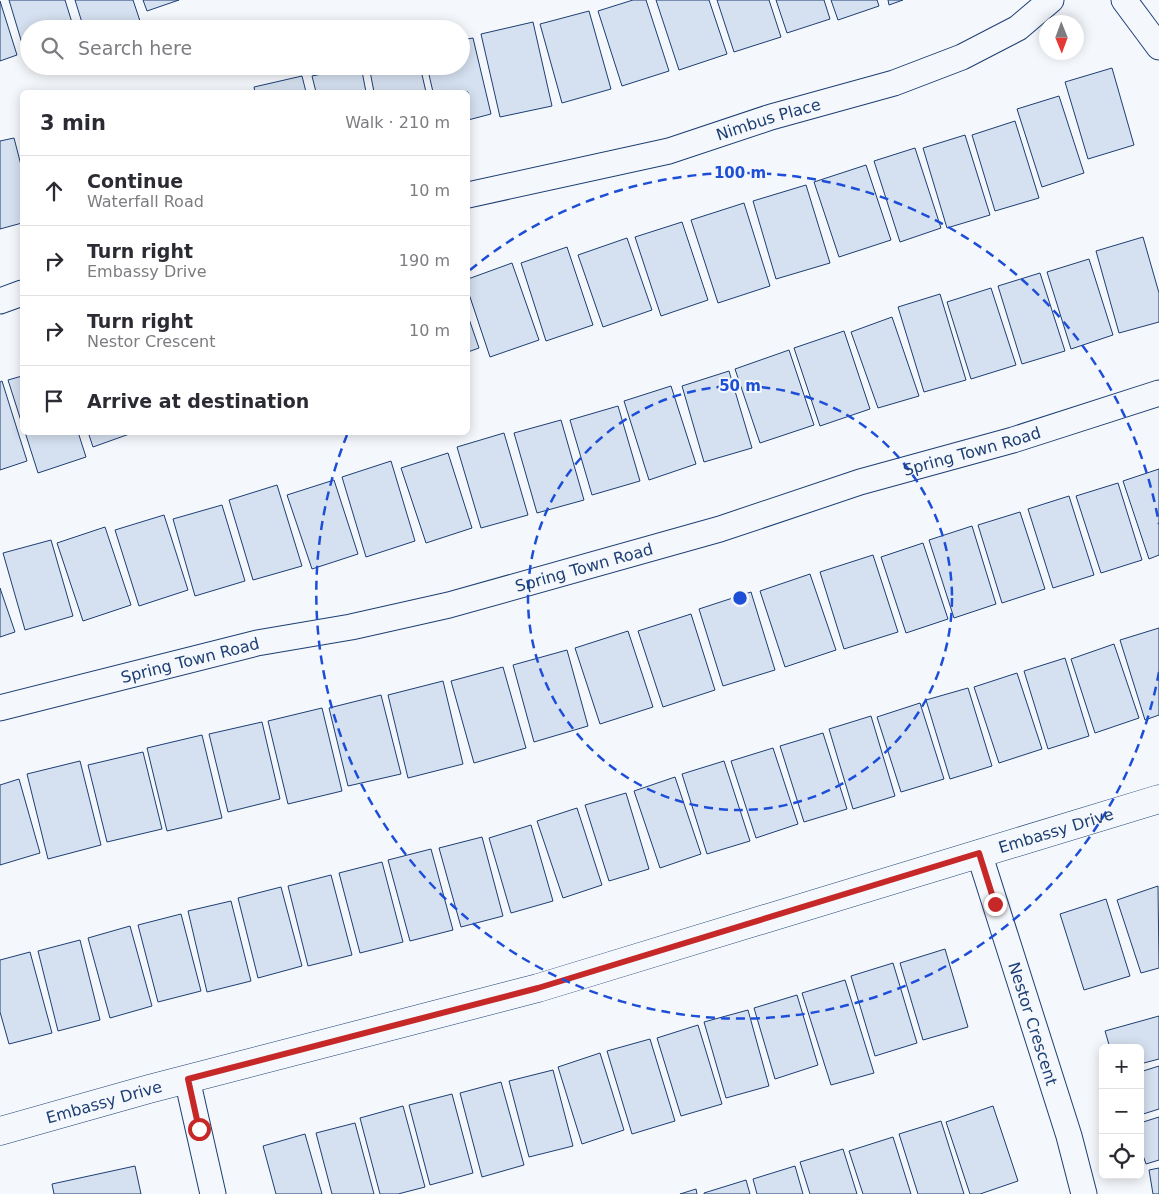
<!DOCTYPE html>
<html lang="en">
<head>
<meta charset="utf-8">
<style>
	:root { --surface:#fff; --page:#f2f2f3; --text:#2b2b33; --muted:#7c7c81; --line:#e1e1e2 }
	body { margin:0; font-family:"DejaVu Sans",sans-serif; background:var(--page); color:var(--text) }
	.controls { position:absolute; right:15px; bottom:15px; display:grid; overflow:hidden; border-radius:8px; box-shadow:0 2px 12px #0003 }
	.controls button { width:45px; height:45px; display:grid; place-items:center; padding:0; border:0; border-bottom:1px solid var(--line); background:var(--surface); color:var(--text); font:25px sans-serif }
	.compass { position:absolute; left:1039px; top:15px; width:45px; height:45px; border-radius:50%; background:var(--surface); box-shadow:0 2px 12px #0003; rotate:179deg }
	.stop { position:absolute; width:15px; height:15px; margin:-11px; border:4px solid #c62828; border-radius:50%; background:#fff }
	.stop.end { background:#c62828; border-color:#fff; box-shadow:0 1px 5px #0008 }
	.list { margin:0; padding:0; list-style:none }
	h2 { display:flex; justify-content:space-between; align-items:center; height:65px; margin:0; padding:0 20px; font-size:21px }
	h2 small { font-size:16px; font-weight:400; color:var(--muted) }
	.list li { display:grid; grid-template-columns:32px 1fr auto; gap:15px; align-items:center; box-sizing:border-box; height:70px; padding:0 20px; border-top:1px solid var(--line) }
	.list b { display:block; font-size:19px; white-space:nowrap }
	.list p { margin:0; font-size:16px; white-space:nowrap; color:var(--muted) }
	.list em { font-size:16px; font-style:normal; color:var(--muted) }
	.icon { flex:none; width:28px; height:28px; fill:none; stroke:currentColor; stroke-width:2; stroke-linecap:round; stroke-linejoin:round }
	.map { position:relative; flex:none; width:1159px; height:1194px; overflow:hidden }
	.search { position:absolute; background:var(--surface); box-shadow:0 2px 12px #0003; left:20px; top:20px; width:450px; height:55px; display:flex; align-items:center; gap:12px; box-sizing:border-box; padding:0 18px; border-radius:28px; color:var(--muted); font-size:19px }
	.panel { position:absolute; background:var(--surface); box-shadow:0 2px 12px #0003; left:20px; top:90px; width:450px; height:345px; border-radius:8px }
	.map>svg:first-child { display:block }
</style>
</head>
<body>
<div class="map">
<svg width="1159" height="1194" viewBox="0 0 1159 1194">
	<rect width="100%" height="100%" fill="#f4f7fb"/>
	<g fill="#d5e0f0" stroke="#1d3f73">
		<polygon points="9,0 65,0 74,29 29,29 29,48 24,50"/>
		<polygon points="75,0 133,0 140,21 117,29 84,29"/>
		<polygon points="143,0 179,0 147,11"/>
		<polygon points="633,0 646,0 669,71 622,86 598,11"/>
		<polygon points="656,0 709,0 727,54 679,70"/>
		<polygon points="717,0 769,0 781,37 734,52"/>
		<polygon points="776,0 824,0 830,19 787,33"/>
		<polygon points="831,0 877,0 879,6 838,20"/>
		<polygon points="888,0 903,0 889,5"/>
		<polygon points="0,1 17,55 0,61"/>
		<polygon points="589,11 611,89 562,103 540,24"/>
		<polygon points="533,22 552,106 500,117 481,34"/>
		<polygon points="473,38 491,114 468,120 468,92 433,92 427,66 461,66 461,40"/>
		<polygon points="361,66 366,92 316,92 312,76"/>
		<polygon points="369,66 420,66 426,92 374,92"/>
		<polygon points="1112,68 1134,145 1088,159 1065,82"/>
		<polygon points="302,76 306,92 255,92 254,87"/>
		<polygon points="1059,96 1084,173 1042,187 1017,109"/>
		<polygon points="1015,121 1039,198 995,211 972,135"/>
		<polygon points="965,135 990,215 947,228 923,148"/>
		<polygon points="14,138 22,169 22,223 0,229 0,141"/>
		<polygon points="915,148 941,228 900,242 874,161"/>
		<polygon points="866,165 891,240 839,257 814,182"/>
		<polygon points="806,185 830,263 776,279 753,201"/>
		<polygon points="744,203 770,286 718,303 691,220"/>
		<polygon points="682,222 708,300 661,316 635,237"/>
		<polygon points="1143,237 1159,293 1159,322 1119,333 1096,251"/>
		<polygon points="627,238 652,310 603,327 578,255"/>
		<polygon points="567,247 593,325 546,341 521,263"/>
		<polygon points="1089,259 1113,335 1071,349 1047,272"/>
		<polygon points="512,263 539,340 490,357 468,291 468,279"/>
		<polygon points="1040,273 1065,351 1022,364 998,286"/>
		<polygon points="991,288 1016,365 971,379 947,302"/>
		<polygon points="940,294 966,380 924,392 898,307"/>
		<polygon points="468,316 479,348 468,352"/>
		<polygon points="892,317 919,396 878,408 851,332"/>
		<polygon points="844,331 870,409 820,426 794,348"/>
		<polygon points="789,350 814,425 760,443 735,369"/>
		<polygon points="729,371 752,448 704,462 682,386"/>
		<polygon points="22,376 22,424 8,380"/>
		<polygon points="2,381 27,461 0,470 0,382"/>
		<polygon points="671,386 696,464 649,480 624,401"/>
		<polygon points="618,406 640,481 592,495 570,420"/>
		<polygon points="561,420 584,500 537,513 514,433"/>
		<polygon points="25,432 78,432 86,457 38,473"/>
		<polygon points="88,432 135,432 93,447"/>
		<polygon points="504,433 528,515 481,528 457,447"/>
		<polygon points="448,453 472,528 426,543 401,468"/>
		<polygon points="391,461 415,541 366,557 342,477"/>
		<polygon points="1159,469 1159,555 1149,559 1123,481"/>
		<polygon points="334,480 358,554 312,569 287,495"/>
		<polygon points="1118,483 1142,560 1101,573 1076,496"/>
		<polygon points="277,485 302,566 253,580 229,500"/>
		<polygon points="1069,496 1094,575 1053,588 1028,509"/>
		<polygon points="222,505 245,581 195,596 173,519"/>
		<polygon points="1020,512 1045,589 1002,603 978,525"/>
		<polygon points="164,515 188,590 139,606 115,530"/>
		<polygon points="972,526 996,604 954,618 929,540"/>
		<polygon points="105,527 131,605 83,621 57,543"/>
		<polygon points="51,540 73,616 25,630 3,553"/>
		<polygon points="923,543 948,619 906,633 881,557"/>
		<polygon points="873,555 898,632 844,649 820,572"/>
		<polygon points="810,574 836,650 785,667 760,591"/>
		<polygon points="0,588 15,632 0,637"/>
		<polygon points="751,592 775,670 723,686 699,609"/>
		<polygon points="691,614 715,690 663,707 638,631"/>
		<polygon points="1159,628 1159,715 1145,720 1120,640"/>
		<polygon points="628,631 653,707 600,724 575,648"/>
		<polygon points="1114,644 1139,718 1095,733 1071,659"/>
		<polygon points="567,650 588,726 534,742 513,665"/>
		<polygon points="1065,658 1089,736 1048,749 1024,671"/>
		<polygon points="503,667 526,748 474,763 451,681"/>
		<polygon points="1017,673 1042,749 999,763 974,687"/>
		<polygon points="443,681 463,764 408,778 388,695"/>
		<polygon points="968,688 992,766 950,779 926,700"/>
		<polygon points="381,695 401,774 348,786 329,708"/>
		<polygon points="920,703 944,779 901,792 877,717"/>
		<polygon points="322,708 342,791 288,804 268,721"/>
		<polygon points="871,716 895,796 853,809 829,729"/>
		<polygon points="262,722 280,799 228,812 209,734"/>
		<polygon points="823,733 847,809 804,822 780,746"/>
		<polygon points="202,735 222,818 167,831 147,748"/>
		<polygon points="773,748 798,824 756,838 731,761"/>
		<polygon points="143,752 162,829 107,842 88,765"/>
		<polygon points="80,761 101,845 48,859 27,774"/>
		<polygon points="724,761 750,841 707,854 682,774"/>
		<polygon points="675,777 701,854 660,868 634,791"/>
		<polygon points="19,779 40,853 0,865 0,785"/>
		<polygon points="626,793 649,869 609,881 585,805"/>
		<polygon points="577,808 602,885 563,898 537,821"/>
		<polygon points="531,825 553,901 511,913 489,838"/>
		<polygon points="482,837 503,916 461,927 439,848"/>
		<polygon points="431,849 453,930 410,941 388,860"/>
		<polygon points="382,862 403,942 360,953 339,873"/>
		<polygon points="331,875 352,955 308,966 288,886"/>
		<polygon points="1158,886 1159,968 1141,973 1117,900"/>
		<polygon points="281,887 302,966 258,978 238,898"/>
		<polygon points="1106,899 1130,976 1084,990 1060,914"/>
		<polygon points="231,901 251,981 207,992 188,911"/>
		<polygon points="181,914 201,991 158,1002 138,925"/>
		<polygon points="130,926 152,1006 110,1018 88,938"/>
		<polygon points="80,940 100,1020 58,1031 38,951"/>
		<polygon points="945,949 968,1027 923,1040 900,963"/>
		<polygon points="30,952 52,1033 9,1044 0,1012 0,960"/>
		<polygon points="893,963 917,1043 875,1056 851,976"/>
		<polygon points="845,980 874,1073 831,1085 802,993"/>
		<polygon points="797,995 818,1065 775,1079 754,1008"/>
		<polygon points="748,1010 769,1086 726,1098 704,1022"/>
		<polygon points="1159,1016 1159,1059 1140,1064 1140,1048 1110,1048 1105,1031"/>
		<polygon points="698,1025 722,1104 681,1116 657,1038"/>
		<polygon points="650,1039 675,1121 632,1134 607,1051"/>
		<polygon points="600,1053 624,1130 582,1144 558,1067"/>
		<polygon points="1159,1066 1159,1109 1140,1115 1140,1072"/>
		<polygon points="553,1070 573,1146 529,1157 509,1081"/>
		<polygon points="501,1082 524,1165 482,1177 460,1093"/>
		<polygon points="452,1094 473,1173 430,1185 409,1105"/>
		<polygon points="403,1106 425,1187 398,1194 380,1194 360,1118"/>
		<polygon points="993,1106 1018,1181 980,1194 970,1194 946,1122"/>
		<polygon points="1159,1117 1159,1160 1146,1164 1140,1147 1140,1123"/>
		<polygon points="941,1121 964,1194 918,1194 899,1134"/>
		<polygon points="355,1123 374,1194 332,1194 316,1133"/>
		<polygon points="305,1134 322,1194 276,1194 263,1146"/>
		<polygon points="893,1137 911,1194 863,1194 849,1151"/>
		<polygon points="843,1149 857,1194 810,1194 800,1162"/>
		<polygon points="135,1166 141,1194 54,1194 52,1184"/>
		<polygon points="795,1166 803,1194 757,1194 753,1179"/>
		<polygon points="1159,1168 1159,1194 1153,1194 1149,1170"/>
		<polygon points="746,1180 750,1194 704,1194 704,1193"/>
		<polygon points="696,1189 697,1194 680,1194"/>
	</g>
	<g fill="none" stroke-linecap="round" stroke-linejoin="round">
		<g stroke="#1d3f73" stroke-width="27">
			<g id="street">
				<polyline points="1124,0 1159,47"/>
				<path id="s1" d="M 468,195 L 669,151 L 771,117 L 894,83 L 962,57 L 1018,28 L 1051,0"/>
				<polyline points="0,301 22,293"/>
				<path id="s2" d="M 0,708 L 257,643 L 351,627 L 449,605 L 720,529 L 860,482 L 1013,440 L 1159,393"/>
				<path id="s3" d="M 979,853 L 1069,1136 L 1084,1194"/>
				<polyline points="187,1079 213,1194"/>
			</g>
		</g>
		<g stroke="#1d3f73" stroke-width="29">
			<g id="secondary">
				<path id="s4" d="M 0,1131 L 149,1089 L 538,988 L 1159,799"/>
			</g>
		</g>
		<use href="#street" stroke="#f4f7fb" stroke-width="25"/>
		<use href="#secondary" stroke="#f4f7fb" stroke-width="28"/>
	</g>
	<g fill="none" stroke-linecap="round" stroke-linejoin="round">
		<polyline stroke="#c62828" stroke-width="6" points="199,1129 188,1079 538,988 979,853 995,904"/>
	</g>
	<g fill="none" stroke="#1d4ed8" stroke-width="2.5" stroke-dasharray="9 6">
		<circle cx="740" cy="598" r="212"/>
		<path d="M1159 672A425 425 0 1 1 347 435M470 270A425 425 0 0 1 1159 524"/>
	</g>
	<g text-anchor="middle" stroke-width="4" stroke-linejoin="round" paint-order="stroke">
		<g font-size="16" fill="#1d3f73" stroke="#f4f7fb">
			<text dy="6" stroke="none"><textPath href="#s1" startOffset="310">Nimbus Place</textPath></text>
			<text dy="6" stroke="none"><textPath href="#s2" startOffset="1006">Spring Town Road</textPath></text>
			<text dy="6" stroke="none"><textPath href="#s2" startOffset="601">Spring Town Road</textPath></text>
			<text dy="6" stroke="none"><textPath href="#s2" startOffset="196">Spring Town Road</textPath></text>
			<text dy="6" stroke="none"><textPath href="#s4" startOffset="1098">Embassy Drive</textPath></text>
			<text dy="6" stroke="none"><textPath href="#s3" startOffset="179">Nestor Crescent</textPath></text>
			<text dy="6" stroke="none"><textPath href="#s4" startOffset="108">Embassy Drive</textPath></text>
		</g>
	</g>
	<circle cx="740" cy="598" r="8" fill="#1d4ed8" stroke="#f4f7fb" stroke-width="2.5"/>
	<g font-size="15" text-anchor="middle" font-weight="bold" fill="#1d4ed8" stroke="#f4f7fb" stroke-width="4" stroke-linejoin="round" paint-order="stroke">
		<text x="740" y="178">100 m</text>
		<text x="740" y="391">50 m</text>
	</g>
</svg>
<div class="controls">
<button>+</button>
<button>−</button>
<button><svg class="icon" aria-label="locate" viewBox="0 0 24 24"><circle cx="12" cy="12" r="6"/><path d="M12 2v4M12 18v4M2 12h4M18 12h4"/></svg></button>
</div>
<svg class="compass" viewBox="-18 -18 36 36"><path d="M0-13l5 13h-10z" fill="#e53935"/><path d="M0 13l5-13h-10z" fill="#7c7c81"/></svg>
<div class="stop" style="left:199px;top:1129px"></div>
<div class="stop end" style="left:995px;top:904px"></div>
<div class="search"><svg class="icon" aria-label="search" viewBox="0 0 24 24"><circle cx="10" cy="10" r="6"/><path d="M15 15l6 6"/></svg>Search here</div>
<section class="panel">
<h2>3 min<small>Walk · 210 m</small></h2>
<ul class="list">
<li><svg class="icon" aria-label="ahead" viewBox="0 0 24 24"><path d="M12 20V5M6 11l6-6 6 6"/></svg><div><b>Continue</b><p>Waterfall Road</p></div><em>10 m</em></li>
<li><svg class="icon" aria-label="right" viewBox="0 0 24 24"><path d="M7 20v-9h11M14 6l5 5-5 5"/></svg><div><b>Turn right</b><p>Embassy Drive</p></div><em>190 m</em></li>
<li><svg class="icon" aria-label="right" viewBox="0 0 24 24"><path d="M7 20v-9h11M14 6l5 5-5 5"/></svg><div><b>Turn right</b><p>Nestor Crescent</p></div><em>10 m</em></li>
<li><svg class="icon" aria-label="arrive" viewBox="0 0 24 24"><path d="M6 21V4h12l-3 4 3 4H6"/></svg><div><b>Arrive at destination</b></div></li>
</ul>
</section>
</div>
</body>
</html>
